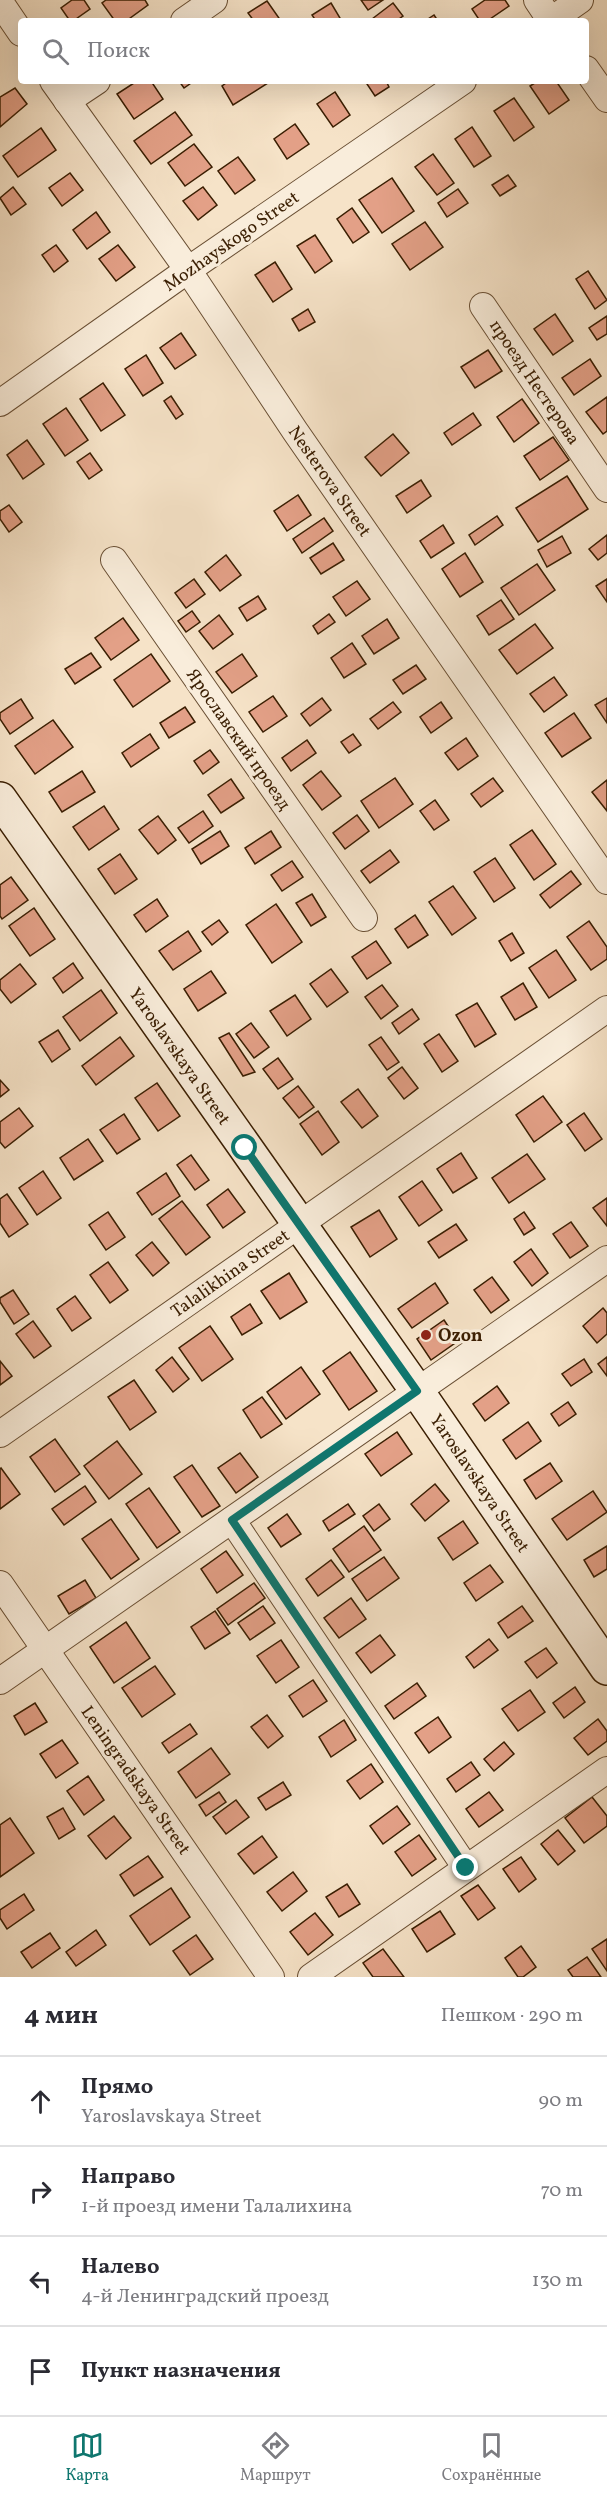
<!DOCTYPE html>
<html lang="ru">
<head>
<meta charset="utf-8">
<style>
	:root { --surface:#fff; --page:#f7f7f7; --text:#2b2b33; --muted:#7c7c81; --line:#e1e1e2; --accent:#0f766e }
	body { margin:0; font-family:Vollkorn,serif; background:var(--page); color:var(--text) }
	.stop { position:absolute; width:18px; height:18px; margin:-14px; border:4px solid #0f766e; border-radius:50%; background:#fff }
	.stop.end { background:#0f766e; border-color:#fff; box-shadow:0 2px 6px #0008 }
	.list { margin:0; padding:0; list-style:none }
	h2 { display:flex; justify-content:space-between; align-items:center; height:78px; margin:0; padding:0 24px; font-size:26px }
	h2 small { font-size:20px; font-weight:400; color:var(--muted) }
	.list li { display:grid; grid-template-columns:39px 1fr auto; gap:18px; align-items:center; box-sizing:border-box; height:90px; padding:0 24px; border-top:2px solid var(--line) }
	.list b { display:block; font-size:22px; white-space:nowrap }
	.list p { margin:0; font-size:20px; white-space:nowrap; color:var(--muted) }
	.list em { font-size:20px; font-style:normal; color:var(--muted) }
	.icon { flex:none; width:33px; height:33px; fill:none; stroke:currentColor; stroke-width:2; stroke-linecap:round; stroke-linejoin:round }
	.map { position:relative; flex:none; width:607px; height:1977px; overflow:hidden }
	.search { position:absolute; background:var(--surface); box-shadow:0 6px 24px #0002; left:18px; right:18px; top:18px; height:66px; display:flex; align-items:center; gap:15px; box-sizing:border-box; padding:0 21px; border-radius:6px; color:var(--muted); font-size:22px }
	.sheet { height:438px; background:var(--surface) }
	nav { display:flex; justify-content:space-around; align-items:center; box-sizing:border-box; height:84px; border-top:2px solid var(--line); background:var(--surface); font-size:16px; color:var(--muted) }
	nav a { display:grid; justify-items:center; gap:3px }
	nav .on { color:var(--accent) }
	.map>svg:first-child { display:block }
</style>
</head>
<body>
<div class="map">
<svg width="607" height="1977" viewBox="0 0 607 1977">
	<rect width="100%" height="100%" fill="#f6e3c8"/>
	<filter id="stains"><feTurbulence type="fractalNoise" baseFrequency=".00333" numOctaves="4"/><feColorMatrix values="0 0 0 0 .2 0 0 0 0 .09 0 0 0 0 .02 0 0 0 .5 -.17"/></filter>
	<radialGradient id="worn" r=".72"><stop offset=".6" stop-color="#630" stop-opacity="0"/><stop offset="1" stop-color="#630" stop-opacity=".3"/></radialGradient>
	<g fill="#e3a087" stroke="#3a1e02" stroke-width="1.5">
		<polygon points="72,0 84,0 90,9 73,21 70,21 61,8"/>
		<polygon points="106,0 145,0 148,5 126,21 115,21 102,3"/>
		<polygon points="361,0 383,0 368,10"/>
		<polygon points="485,0 505,0 509,6 487,21 480,21 472,9"/>
		<polygon points="267,1 281,21 254,21 248,13"/>
		<polygon points="331,3 340,18 336,21 316,21 312,15"/>
		<polygon points="393,3 403,16 396,21 374,21 372,19"/>
		<polygon points="434,15 438,21 425,21"/>
		<polygon points="137,81 151,81 163,99 134,119 117,94"/>
		<polygon points="179,81 194,81 184,88"/>
		<polygon points="229,81 267,81 268,83 233,105 222,86"/>
		<polygon points="365,81 386,81 389,87 375,96"/>
		<polygon points="538,81 556,81 569,100 549,114 530,86"/>
		<polygon points="15,88 27,104 0,127 0,97"/>
		<polygon points="335,92 350,115 333,127 317,104"/>
		<polygon points="514,98 534,127 514,141 494,111"/>
		<polygon points="175,112 192,135 151,164 134,141"/>
		<polygon points="295,124 309,144 287,159 274,139"/>
		<polygon points="472,127 491,156 474,167 455,139"/>
		<polygon points="41,128 56,150 18,177 3,156"/>
		<polygon points="194,144 212,167 185,186 168,163"/>
		<polygon points="433,154 454,183 437,195 415,167"/>
		<polygon points="238,157 255,180 235,194 218,171"/>
		<polygon points="70,173 83,190 62,206 49,188"/>
		<polygon points="508,175 516,186 500,196 492,185"/>
		<polygon points="392,178 414,211 382,233 359,200"/>
		<polygon points="13,187 26,204 11,215 0,198"/>
		<polygon points="203,187 217,205 198,220 183,201"/>
		<polygon points="458,189 468,203 447,217 438,203"/>
		<polygon points="352,208 369,232 353,243 337,219"/>
		<polygon points="96,212 110,232 87,249 73,230"/>
		<polygon points="425,222 443,247 410,270 392,244"/>
		<polygon points="315,235 332,261 315,273 297,246"/>
		<polygon points="56,245 68,261 54,272 42,255"/>
		<polygon points="118,245 135,267 116,281 99,259"/>
		<polygon points="275,262 292,289 273,302 255,275"/>
		<polygon points="588,271 607,300 595,309 576,279"/>
		<polygon points="308,309 315,322 299,331 292,319"/>
		<polygon points="555,314 573,341 553,355 534,329"/>
		<polygon points="607,316 607,334 597,340 589,328"/>
		<polygon points="181,333 196,355 175,369 160,348"/>
		<polygon points="488,350 502,371 475,388 461,367"/>
		<polygon points="146,355 163,383 143,396 125,369"/>
		<polygon points="590,359 601,376 574,395 562,378"/>
		<polygon points="103,383 125,415 101,431 80,399"/>
		<polygon points="171,396 183,414 176,419 164,401"/>
		<polygon points="607,397 607,431 603,434 586,412"/>
		<polygon points="522,399 539,423 514,442 497,417"/>
		<polygon points="66,408 88,440 65,456 43,424"/>
		<polygon points="473,413 481,425 452,445 444,433"/>
		<polygon points="393,434 409,453 381,476 365,457"/>
		<polygon points="553,437 569,460 540,480 524,456"/>
		<polygon points="27,440 44,464 23,479 7,455"/>
		<polygon points="90,453 102,470 89,479 77,462"/>
		<polygon points="567,476 588,509 538,542 516,508"/>
		<polygon points="421,480 431,496 407,513 396,496"/>
		<polygon points="298,495 311,515 287,531 274,511"/>
		<polygon points="9,505 22,522 9,532 0,519 0,511"/>
		<polygon points="497,516 503,525 475,545 469,535"/>
		<polygon points="324,518 333,531 302,553 293,539"/>
		<polygon points="443,525 454,543 431,558 420,541"/>
		<polygon points="607,535 607,553 598,560 589,549"/>
		<polygon points="562,536 571,553 547,567 538,550"/>
		<polygon points="333,543 344,560 321,574 310,558"/>
		<polygon points="465,553 483,582 460,597 442,569"/>
		<polygon points="226,555 241,575 220,591 205,572"/>
		<polygon points="537,564 555,590 519,615 501,588"/>
		<polygon points="194,579 205,594 186,608 175,593"/>
		<polygon points="607,579 607,602 596,586"/>
		<polygon points="357,581 370,599 346,616 333,597"/>
		<polygon points="258,596 266,609 247,621 239,608"/>
		<polygon points="501,600 514,619 489,635 477,616"/>
		<polygon points="192,611 200,622 186,632 178,621"/>
		<polygon points="329,614 335,622 318,634 313,626"/>
		<polygon points="219,615 233,634 213,649 199,631"/>
		<polygon points="123,618 139,640 111,660 95,638"/>
		<polygon points="387,619 399,638 374,654 362,636"/>
		<polygon points="535,624 553,648 517,674 499,650"/>
		<polygon points="352,643 366,664 344,678 331,658"/>
		<polygon points="91,653 101,667 75,684 65,669"/>
		<polygon points="151,654 170,681 133,707 114,680"/>
		<polygon points="242,654 257,676 232,693 216,672"/>
		<polygon points="416,665 426,679 403,694 393,680"/>
		<polygon points="554,677 567,695 544,712 530,694"/>
		<polygon points="273,696 287,716 263,732 249,712"/>
		<polygon points="322,698 331,710 310,726 301,714"/>
		<polygon points="607,698 607,723 595,705"/>
		<polygon points="21,699 33,718 10,734 0,719 0,713"/>
		<polygon points="393,702 401,712 378,729 370,719"/>
		<polygon points="441,702 452,718 431,733 420,717"/>
		<polygon points="185,707 195,722 169,738 160,723"/>
		<polygon points="574,713 591,738 562,757 545,733"/>
		<polygon points="53,720 73,747 35,774 15,746"/>
		<polygon points="150,734 159,748 131,767 122,753"/>
		<polygon points="353,734 361,745 349,753 341,742"/>
		<polygon points="466,738 478,756 458,770 445,753"/>
		<polygon points="307,740 316,753 291,771 282,758"/>
		<polygon points="210,750 219,762 203,774 194,761"/>
		<polygon points="82,771 95,792 62,812 49,792"/>
		<polygon points="321,771 341,796 322,810 303,785"/>
		<polygon points="395,778 413,804 379,828 361,801"/>
		<polygon points="493,778 503,791 481,807 471,794"/>
		<polygon points="231,779 244,798 221,813 208,795"/>
		<polygon points="607,780 607,811 592,792"/>
		<polygon points="435,800 449,820 434,830 420,811"/>
		<polygon points="104,806 119,829 89,850 73,827"/>
		<polygon points="203,811 213,826 189,843 178,828"/>
		<polygon points="357,815 369,831 345,849 333,833"/>
		<polygon points="158,816 176,840 158,854 139,830"/>
		<polygon points="532,830 556,864 534,880 510,845"/>
		<polygon points="220,831 229,846 201,864 192,849"/>
		<polygon points="271,831 281,847 255,864 245,848"/>
		<polygon points="390,850 399,862 370,883 361,871"/>
		<polygon points="120,854 137,879 115,894 98,869"/>
		<polygon points="495,858 515,888 494,902 474,872"/>
		<polygon points="292,861 303,877 282,891 271,875"/>
		<polygon points="571,871 581,884 550,908 540,895"/>
		<polygon points="11,877 28,900 2,919 0,916 0,885"/>
		<polygon points="453,886 476,918 452,935 429,902"/>
		<polygon points="312,894 326,917 311,926 296,903"/>
		<polygon points="157,899 168,916 146,932 134,915"/>
		<polygon points="276,904 302,942 272,963 246,925"/>
		<polygon points="34,908 55,939 30,956 9,926"/>
		<polygon points="415,915 428,935 408,948 395,929"/>
		<polygon points="219,920 228,932 212,945 202,932"/>
		<polygon points="589,921 607,947 607,959 591,970 567,937"/>
		<polygon points="188,931 201,951 173,970 159,951"/>
		<polygon points="512,933 524,953 511,961 499,941"/>
		<polygon points="376,941 391,963 367,979 352,957"/>
		<polygon points="556,950 576,980 549,998 529,968"/>
		<polygon points="73,963 83,978 63,993 53,978"/>
		<polygon points="20,964 36,984 11,1003 0,989 0,980"/>
		<polygon points="331,969 348,992 327,1007 310,984"/>
		<polygon points="211,971 226,993 198,1011 184,989"/>
		<polygon points="523,983 537,1007 515,1020 501,997"/>
		<polygon points="382,985 398,1006 381,1019 365,997"/>
		<polygon points="101,990 117,1013 80,1041 63,1017"/>
		<polygon points="295,995 311,1019 287,1036 270,1011"/>
		<polygon points="477,1003 496,1034 475,1047 456,1015"/>
		<polygon points="412,1009 419,1019 399,1034 392,1023"/>
		<polygon points="251,1023 269,1047 254,1058 236,1034"/>
		<polygon points="58,1030 70,1049 52,1062 39,1042"/>
		<polygon points="229,1033 255,1072 243,1076 219,1038"/>
		<polygon points="439,1034 458,1061 442,1072 424,1044"/>
		<polygon points="120,1037 134,1056 96,1085 82,1066"/>
		<polygon points="381,1037 399,1062 387,1070 369,1045"/>
		<polygon points="278,1058 293,1079 278,1089 263,1069"/>
		<polygon points="402,1067 418,1088 404,1099 388,1078"/>
		<polygon points="0,1080 9,1090 0,1097"/>
		<polygon points="157,1083 180,1116 158,1131 135,1098"/>
		<polygon points="298,1086 314,1107 299,1118 283,1098"/>
		<polygon points="358,1089 378,1116 362,1128 341,1102"/>
		<polygon points="543,1096 562,1122 534,1142 516,1115"/>
		<polygon points="19,1108 33,1126 5,1148 0,1142 0,1122"/>
		<polygon points="318,1111 339,1142 322,1155 300,1124"/>
		<polygon points="584,1113 602,1139 585,1151 567,1125"/>
		<polygon points="124,1114 140,1139 117,1154 100,1130"/>
		<polygon points="88,1139 103,1161 74,1180 60,1158"/>
		<polygon points="461,1153 477,1178 453,1193 437,1169"/>
		<polygon points="527,1154 545,1179 509,1203 492,1178"/>
		<polygon points="191,1155 209,1180 195,1190 177,1165"/>
		<polygon points="43,1171 61,1198 37,1215 19,1188"/>
		<polygon points="166,1173 180,1196 152,1215 137,1193"/>
		<polygon points="422,1181 442,1210 419,1226 399,1197"/>
		<polygon points="228,1189 245,1212 223,1228 207,1205"/>
		<polygon points="7,1194 28,1224 9,1237 0,1223 0,1199"/>
		<polygon points="607,1198 607,1226 593,1208"/>
		<polygon points="182,1201 210,1237 186,1255 159,1219"/>
		<polygon points="379,1210 397,1239 370,1257 351,1227"/>
		<polygon points="108,1212 125,1237 106,1250 89,1225"/>
		<polygon points="524,1212 535,1228 524,1235 514,1219"/>
		<polygon points="571,1222 588,1246 570,1258 553,1234"/>
		<polygon points="456,1224 467,1240 439,1258 428,1242"/>
		<polygon points="152,1242 169,1263 153,1276 136,1255"/>
		<polygon points="531,1249 548,1273 532,1286 514,1262"/>
		<polygon points="108,1262 128,1290 110,1303 90,1275"/>
		<polygon points="289,1273 307,1302 280,1319 261,1291"/>
		<polygon points="492,1277 509,1300 491,1313 474,1290"/>
		<polygon points="435,1283 448,1303 412,1328 398,1309"/>
		<polygon points="13,1290 29,1314 14,1324 0,1302 0,1298"/>
		<polygon points="75,1296 91,1318 72,1331 57,1309"/>
		<polygon points="250,1304 262,1323 242,1335 231,1317"/>
		<polygon points="603,1308 607,1313 607,1334 597,1343 583,1326"/>
		<polygon points="444,1320 458,1341 431,1360 417,1339"/>
		<polygon points="33,1321 51,1346 34,1358 16,1334"/>
		<polygon points="210,1326 233,1359 202,1381 179,1348"/>
		<polygon points="350,1352 377,1391 349,1410 323,1371"/>
		<polygon points="172,1357 189,1379 173,1392 156,1370"/>
		<polygon points="607,1357 607,1376 598,1364"/>
		<polygon points="584,1359 592,1372 571,1386 562,1374"/>
		<polygon points="0,1361 12,1376 0,1385"/>
		<polygon points="301,1367 320,1394 286,1419 267,1392"/>
		<polygon points="134,1380 156,1412 130,1430 108,1397"/>
		<polygon points="497,1386 509,1403 485,1421 473,1404"/>
		<polygon points="262,1397 282,1424 261,1438 243,1410"/>
		<polygon points="568,1402 576,1414 559,1426 551,1414"/>
		<polygon points="528,1422 541,1441 516,1459 503,1440"/>
		<polygon points="397,1432 412,1454 381,1476 365,1454"/>
		<polygon points="55,1439 80,1474 55,1492 30,1457"/>
		<polygon points="117,1441 142,1474 109,1499 84,1466"/>
		<polygon points="240,1453 258,1477 236,1493 218,1468"/>
		<polygon points="550,1463 562,1481 536,1499 524,1480"/>
		<polygon points="192,1465 220,1506 202,1517 174,1477"/>
		<polygon points="1,1468 20,1494 0,1509 0,1469"/>
		<polygon points="435,1484 449,1501 425,1521 411,1504"/>
		<polygon points="85,1486 96,1502 64,1525 52,1509"/>
		<polygon points="149,1488 180,1532 157,1548 126,1504"/>
		<polygon points="593,1491 607,1512 567,1540 552,1519"/>
		<polygon points="348,1504 355,1514 329,1531 323,1521"/>
		<polygon points="379,1504 390,1519 374,1531 363,1516"/>
		<polygon points="287,1514 301,1534 281,1547 268,1528"/>
		<polygon points="111,1519 139,1559 111,1579 82,1539"/>
		<polygon points="463,1521 478,1543 453,1560 438,1538"/>
		<polygon points="364,1526 381,1550 349,1572 333,1549"/>
		<polygon points="607,1546 607,1569 594,1577 584,1560"/>
		<polygon points="226,1551 243,1575 217,1593 201,1569"/>
		<polygon points="384,1557 399,1578 367,1601 352,1579"/>
		<polygon points="331,1560 344,1577 318,1596 306,1579"/>
		<polygon points="490,1565 503,1582 476,1601 464,1583"/>
		<polygon points="85,1580 96,1598 69,1614 58,1596"/>
		<polygon points="254,1583 265,1598 228,1625 217,1609"/>
		<polygon points="351,1598 366,1619 339,1638 324,1618"/>
		<polygon points="263,1606 275,1623 250,1640 238,1623"/>
		<polygon points="522,1606 533,1621 508,1638 498,1623"/>
		<polygon points="215,1611 230,1633 205,1649 191,1627"/>
		<polygon points="126,1622 150,1658 114,1683 90,1647"/>
		<polygon points="380,1635 395,1655 371,1673 356,1653"/>
		<polygon points="489,1639 498,1650 474,1668 466,1657"/>
		<polygon points="281,1640 299,1667 276,1683 257,1656"/>
		<polygon points="546,1648 557,1663 537,1678 525,1662"/>
		<polygon points="155,1666 175,1694 142,1717 122,1688"/>
		<polygon points="313,1680 327,1701 303,1717 289,1696"/>
		<polygon points="417,1683 426,1696 394,1719 385,1706"/>
		<polygon points="575,1687 585,1702 564,1718 553,1703"/>
		<polygon points="530,1690 545,1712 518,1731 502,1709"/>
		<polygon points="35,1703 47,1722 25,1735 14,1716"/>
		<polygon points="267,1715 283,1736 268,1748 251,1727"/>
		<polygon points="438,1717 451,1737 429,1753 415,1733"/>
		<polygon points="598,1719 607,1731 607,1741 588,1755 574,1738"/>
		<polygon points="344,1720 356,1740 331,1757 319,1737"/>
		<polygon points="190,1724 197,1734 169,1753 162,1743"/>
		<polygon points="62,1740 78,1763 56,1778 40,1754"/>
		<polygon points="504,1742 514,1754 494,1771 484,1759"/>
		<polygon points="211,1748 230,1774 196,1798 178,1772"/>
		<polygon points="471,1762 480,1775 456,1792 447,1779"/>
		<polygon points="371,1764 383,1782 360,1799 347,1781"/>
		<polygon points="88,1776 104,1800 84,1815 67,1791"/>
		<polygon points="283,1782 291,1795 266,1810 258,1798"/>
		<polygon points="219,1792 226,1802 206,1816 199,1805"/>
		<polygon points="489,1792 503,1810 479,1827 466,1809"/>
		<polygon points="592,1797 607,1816 607,1826 584,1843 565,1818"/>
		<polygon points="236,1800 249,1817 226,1834 213,1817"/>
		<polygon points="397,1806 410,1824 383,1844 370,1826"/>
		<polygon points="63,1808 75,1829 59,1839 47,1817"/>
		<polygon points="114,1816 131,1838 106,1859 88,1836"/>
		<polygon points="10,1818 34,1853 0,1877 0,1825"/>
		<polygon points="558,1830 575,1851 558,1865 541,1844"/>
		<polygon points="419,1835 436,1859 412,1876 395,1852"/>
		<polygon points="262,1836 277,1857 254,1874 238,1854"/>
		<polygon points="148,1856 163,1877 134,1896 120,1875"/>
		<polygon points="521,1857 536,1879 519,1892 503,1869"/>
		<polygon points="293,1872 307,1891 282,1911 267,1892"/>
		<polygon points="347,1884 360,1904 339,1917 326,1897"/>
		<polygon points="478,1885 495,1908 478,1920 461,1896"/>
		<polygon points="171,1888 190,1917 150,1945 130,1916"/>
		<polygon points="24,1894 34,1910 7,1929 0,1918 0,1910"/>
		<polygon points="440,1911 455,1934 427,1952 412,1929"/>
		<polygon points="315,1913 333,1935 308,1955 290,1932"/>
		<polygon points="96,1930 106,1945 76,1966 66,1952"/>
		<polygon points="50,1933 60,1948 32,1968 21,1952"/>
		<polygon points="196,1935 213,1959 190,1975 173,1951"/>
		<polygon points="607,1939 607,1971 592,1949"/>
		<polygon points="521,1946 536,1967 523,1977 518,1977 505,1958"/>
		<polygon points="383,1949 404,1977 373,1977 363,1963"/>
		<polygon points="587,1957 601,1977 573,1977 568,1970"/>
	</g>
	<g fill="none" stroke-linecap="round" stroke-linejoin="round">
		<g stroke="#694f34" stroke-width="28">
			<g id="street">
				<polyline points="537,0 551,21"/>
				<polyline points="0,2 21,33"/>
				<polyline points="184,21 214,0"/>
				<polyline points="550,21 580,0"/>
				<polyline points="586,69 607,99"/>
				<polyline points="53,81 188,270 295,431 607,881"/>
				<polyline points="67,101 97,81"/>
				<polyline points="483,306 607,489"/>
				<polyline points="0,403 188,270 463,81"/>
				<polyline points="114,560 364,918"/>
				<polyline points="0,1434 607,1009"/>
				<polyline points="232,1520 466,1868"/>
				<polyline points="0,1584 271,1977"/>
				<polyline points="0,1681 607,1259"/>
				<polyline points="311,1977 607,1770"/>
			</g>
		</g>
		<g stroke="#3a1e02" stroke-width="36">
			<polyline id="secondary" points="0,799 417,1391 607,1668"/>
		</g>
		<use href="#street" stroke="#f9eddb" stroke-width="26"/>
		<use href="#secondary" stroke="#f9eddb" stroke-width="33"/>
	</g>
	<g fill="none" stroke-linecap="round" stroke-linejoin="round">
		<polyline stroke="#0f766e" stroke-width="8" points="245,1148 417,1391 232,1520 466,1868"/>
	</g>
	<circle fill="#8f2418" stroke="#f9eddb" stroke-width="2" cx="426" cy="1335" r="6"/>
	<g text-anchor="middle" stroke-width="6" stroke-linejoin="round" paint-order="stroke">
		<g font-size="18" fill="#3a1e02" stroke="#f9eddb">
			<text transform="translate(231 241) rotate(-35)" y="6">Mozhayskogo Street</text>
			<text transform="translate(535 382) rotate(56)" y="6">проезд Нестерова</text>
			<text transform="translate(330 481) rotate(55)" y="6">Nesterova Street</text>
			<text transform="translate(239 739) rotate(55)" y="6">Ярославский проезд</text>
			<text transform="translate(180 1056) rotate(55)" y="6">Yaroslavskaya Street</text>
			<text transform="translate(230 1273) rotate(-35)" y="6">Talalikhina Street</text>
			<text transform="translate(480 1483) rotate(56)" y="6">Yaroslavskaya Street</text>
			<text transform="translate(136 1780) rotate(55)" y="6">Leningradskaya Street</text>
		</g>
		<g font-size="18" font-weight="bold" fill="#3a1e02" stroke="#f9eddb" text-anchor="start">
			<text x="438" y="1341">Ozon</text>
		</g>
	</g>
	<rect width="100%" height="100%" filter="url(#stains)"/>
	<rect width="100%" height="100%" fill="url(#worn)"/>
</svg>
<div class="stop" style="left:245px;top:1148px"></div>
<div class="stop end" style="left:466px;top:1868px"></div>
<div class="search"><svg class="icon" aria-label="search" viewBox="0 0 24 24"><circle cx="10" cy="10" r="6"/><path d="M15 15l6 6"/></svg>Поиск</div>
</div>
<section class="sheet">
<h2>4 мин<small>Пешком · 290 m</small></h2>
<ul class="list">
<li><svg class="icon" aria-label="ahead" viewBox="0 0 24 24"><path d="M12 20V5M6 11l6-6 6 6"/></svg><div><b>Прямо</b><p>Yaroslavskaya Street</p></div><em>90 m</em></li>
<li><svg class="icon" aria-label="right" viewBox="0 0 24 24"><path d="M7 20v-9h11M14 6l5 5-5 5"/></svg><div><b>Направо</b><p>1-й проезд имени Талалихина</p></div><em>70 m</em></li>
<li><svg class="icon" aria-label="left" viewBox="0 0 24 24"><path d="M17 20v-9H6M10 6l-5 5 5 5"/></svg><div><b>Налево</b><p>4-й Ленинградский проезд</p></div><em>130 m</em></li>
<li><svg class="icon" aria-label="arrive" viewBox="0 0 24 24"><path d="M6 21V4h12l-3 4 3 4H6"/></svg><div><b>Пункт назначения</b></div></li>
</ul>
</section>
<nav>
<a class="on"><svg class="icon" aria-label="map" viewBox="0 0 24 24"><path d="M3 6l6-2 6 2 6-2v14l-6 2-6-2-6 2zM9 4v14M15 6v14"/></svg>Карта</a>
<a><svg class="icon" aria-label="directions" viewBox="0 0 24 24"><path d="M12 3l9 9-9 9-9-9zM9 14v-3h6M13 9l2 2-2 2"/></svg>Маршрут</a>
<a><svg class="icon" aria-label="saved" viewBox="0 0 24 24"><path d="M7 4h10v16l-5-4-5 4z"/></svg>Сохранённые</a>
</nav>
</body>
</html>
